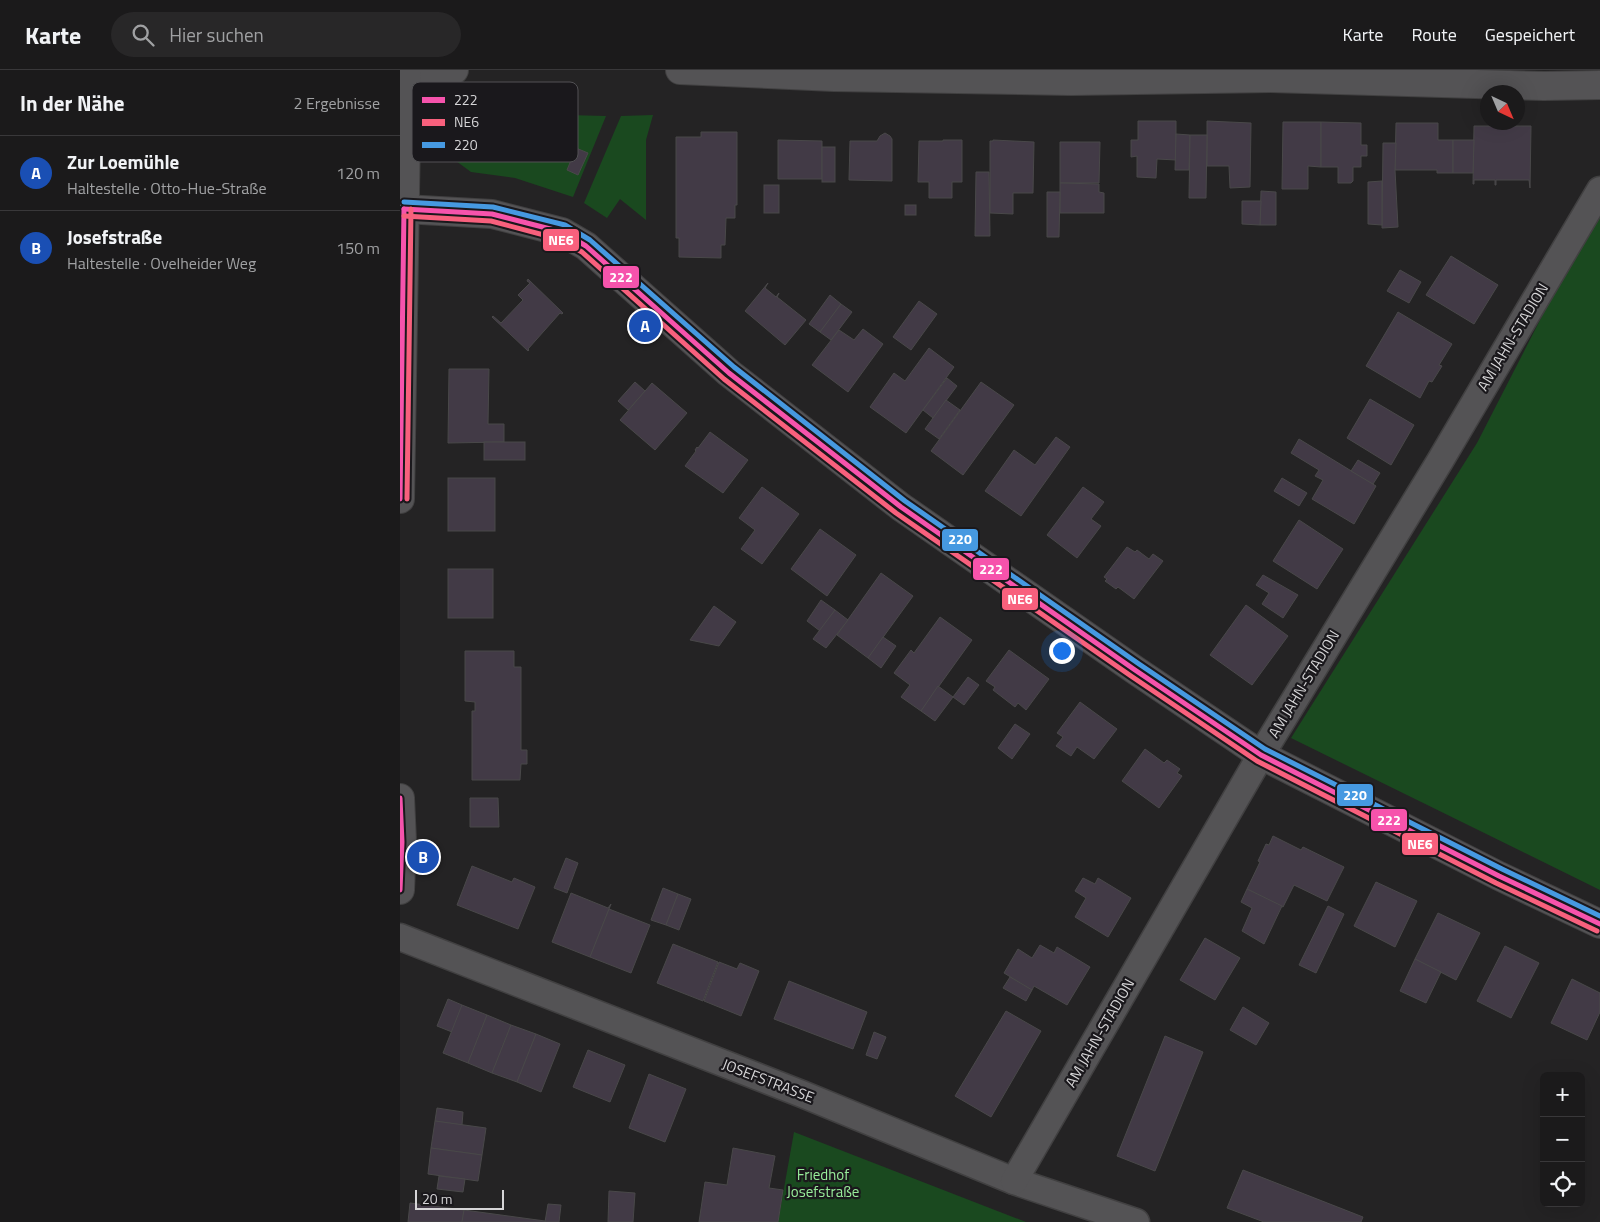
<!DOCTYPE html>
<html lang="de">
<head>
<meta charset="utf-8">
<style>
	:root { --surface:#1b1a1b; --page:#282728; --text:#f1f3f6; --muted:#a0a1a3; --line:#39383a; --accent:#7c3aed }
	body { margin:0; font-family:"Titillium Web",sans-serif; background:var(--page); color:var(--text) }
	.controls { position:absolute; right:15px; bottom:15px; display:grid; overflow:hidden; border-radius:8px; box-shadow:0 5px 20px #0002 }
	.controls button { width:45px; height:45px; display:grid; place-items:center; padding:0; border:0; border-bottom:1px solid var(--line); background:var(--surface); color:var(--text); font:25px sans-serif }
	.compass { position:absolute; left:1080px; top:15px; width:45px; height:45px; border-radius:50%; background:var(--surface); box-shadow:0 5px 20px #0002; rotate:136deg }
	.scale { position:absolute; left:15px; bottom:12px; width:89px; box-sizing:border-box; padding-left:5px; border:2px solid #d6d5d7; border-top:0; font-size:14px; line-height:18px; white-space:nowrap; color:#d6d5d7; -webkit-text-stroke:4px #1a181c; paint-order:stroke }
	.you { position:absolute; left:661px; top:580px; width:18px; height:18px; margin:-12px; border:4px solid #fff; border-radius:50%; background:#1a73e8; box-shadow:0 0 0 8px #1a73e833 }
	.badge { display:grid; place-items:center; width:32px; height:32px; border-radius:50%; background:var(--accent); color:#fff; font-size:16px; font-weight:700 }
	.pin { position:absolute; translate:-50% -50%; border:2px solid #fff; box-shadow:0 1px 5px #0006 }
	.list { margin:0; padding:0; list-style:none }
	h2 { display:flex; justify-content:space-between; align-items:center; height:65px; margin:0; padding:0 20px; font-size:21px }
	h2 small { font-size:16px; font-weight:400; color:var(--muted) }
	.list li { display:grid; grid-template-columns:32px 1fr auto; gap:15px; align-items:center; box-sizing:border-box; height:75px; padding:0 20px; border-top:1px solid var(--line) }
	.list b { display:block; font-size:19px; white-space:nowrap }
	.list p { margin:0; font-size:16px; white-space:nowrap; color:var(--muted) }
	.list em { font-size:16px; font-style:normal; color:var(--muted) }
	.icon { flex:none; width:28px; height:28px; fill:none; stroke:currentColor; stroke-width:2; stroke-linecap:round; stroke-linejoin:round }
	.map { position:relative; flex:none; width:1200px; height:1152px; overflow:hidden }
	header { display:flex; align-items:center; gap:30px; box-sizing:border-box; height:70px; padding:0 25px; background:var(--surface); border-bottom:1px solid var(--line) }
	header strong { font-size:24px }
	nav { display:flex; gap:28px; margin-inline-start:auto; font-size:18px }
	.search { width:350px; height:45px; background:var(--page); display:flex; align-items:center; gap:12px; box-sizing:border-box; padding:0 18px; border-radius:28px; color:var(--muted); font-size:19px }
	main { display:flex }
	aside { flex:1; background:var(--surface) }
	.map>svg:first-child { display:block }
</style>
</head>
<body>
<header>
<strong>Karte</strong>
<div class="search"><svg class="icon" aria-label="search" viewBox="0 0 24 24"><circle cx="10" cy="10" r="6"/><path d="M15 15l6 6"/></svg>Hier suchen</div>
<nav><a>Karte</a><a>Route</a><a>Gespeichert</a></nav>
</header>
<main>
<aside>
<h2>In der Nähe<small>2 Ergebnisse</small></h2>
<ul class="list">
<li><span class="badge" style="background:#1a4fb4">A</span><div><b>Zur Loemühle</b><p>Haltestelle · Otto-Hue-Straße</p></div><em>120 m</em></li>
<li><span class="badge" style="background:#1a4fb4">B</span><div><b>Josefstraße</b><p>Haltestelle · Ovelheider Weg</p></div><em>150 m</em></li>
</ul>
</aside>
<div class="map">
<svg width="1200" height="1152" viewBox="0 0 1200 1152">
	<rect width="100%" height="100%" fill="#242324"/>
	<g fill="#1a491f">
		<polygon points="86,43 206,46 173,127 115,108 71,102 56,91 50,76 51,61 59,49 68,44"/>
		<polygon points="253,45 246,70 246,150 220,129 207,148 184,133 221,46"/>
		<polygon points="1200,133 1200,820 891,668 1077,373"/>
		<polygon points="394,1062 626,1152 378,1152"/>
	</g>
	<g fill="#423a46" stroke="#494849">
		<polygon points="738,51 776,51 776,90 757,89 756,108 737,107 737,86 731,87 731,70 738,70"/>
		<polygon points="807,51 851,53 850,117 830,118 829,96 807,96"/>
		<polygon points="883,52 921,52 921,97 908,96 908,119 882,119"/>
		<polygon points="921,52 961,53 961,75 967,75 967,86 961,86 961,97 953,97 953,111 951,113 938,113 938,97 921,97"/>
		<polygon points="996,53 1038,53 1038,70 1053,70 1053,103 1037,103 1037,100 995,100"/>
		<polygon points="1074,56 1131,56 1130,118 1129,110 1096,110 1096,115 1095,115 1095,110 1074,110 1074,114 1073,114"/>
		<polygon points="301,62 337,62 337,135 335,135 335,148 326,148 325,175 321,175 321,188 279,187 279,168 276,168 276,67 301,67"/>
		<polygon points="485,63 490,66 492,69 492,111 449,110 450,71 477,71 480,66"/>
		<polygon points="776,64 790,65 789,100 775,100"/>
		<polygon points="790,65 807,65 806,128 789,128"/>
		<polygon points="378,70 422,71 422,109 378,109"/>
		<polygon points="543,70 562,70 562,112 552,112 552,128 529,128 529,112 518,112 519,71 543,71"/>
		<polygon points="593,70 634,72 633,123 613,123 613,144 590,143 590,71 593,71"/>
		<polygon points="1053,70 1074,70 1073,103 1053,103"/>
		<polygon points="660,72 700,72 699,113 660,113"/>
		<polygon points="983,73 996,73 995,100 998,157 982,158"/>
		<rect x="422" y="77" width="13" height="35"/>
		<polygon points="176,78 188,83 178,105 167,100"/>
		<polygon points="576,102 589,102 590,166 575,166"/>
		<polygon points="982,111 982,155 968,154 968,112"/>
		<polygon points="660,113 699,114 699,122 704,123 704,143 660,143"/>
		<rect x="364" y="115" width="15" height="28"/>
		<polygon points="861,121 876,122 876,155 860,155"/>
		<polygon points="647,122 660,122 659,167 647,167"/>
		<polygon points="842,131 861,131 860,155 842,154"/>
		<rect x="505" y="135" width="11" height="10"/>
		<polygon points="1051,186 1098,215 1074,254 1026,225"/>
		<polygon points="1000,200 1021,212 1009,233 987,221"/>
		<polygon points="128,209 163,243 162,244 160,243 128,279 129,280 128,281 92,247 93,246 101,253 123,230 118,225 130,213 127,211"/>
		<polygon points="368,213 365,218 376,227 379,223 377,227 406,250 385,275 345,241"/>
		<polygon points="430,225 441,234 420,262 409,254"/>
		<polygon points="519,231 537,244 511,280 493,267"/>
		<polygon points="441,234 452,242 431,270 420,262"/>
		<polygon points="998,242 1052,274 1039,295 1042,296 1032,312 1029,311 1020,328 966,296"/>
		<polygon points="463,259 483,274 448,322 412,295 439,260 454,270"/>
		<polygon points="529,278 554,297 506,363 470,337 494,303 505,311"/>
		<polygon points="49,299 89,299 88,354 104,354 104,372 48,373"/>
		<polygon points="547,308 557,316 533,348 523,340"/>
		<polygon points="235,312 245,321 228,340 218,331"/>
		<polygon points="581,312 614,335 563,405 531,381"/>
		<polygon points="252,313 287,343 255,380 220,350"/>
		<polygon points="970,329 1014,355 991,395 947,368"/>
		<polygon points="546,330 560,340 539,369 525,359"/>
		<polygon points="310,362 348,390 323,423 285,396 296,381 295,380 297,377 298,378"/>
		<polygon points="656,367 670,377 621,446 585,421 614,380 635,395"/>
		<polygon points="899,369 976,416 954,454 912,429 923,410 915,406 919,400 891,383"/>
		<rect x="84" y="372" width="41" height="18"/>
		<polygon points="958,390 980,403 973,414 951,401"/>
		<rect x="48" y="408" width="47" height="53"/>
		<polygon points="882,408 907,423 899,436 874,421"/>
		<polygon points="362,417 399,444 362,494 341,479 355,460 339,448"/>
		<polygon points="683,417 704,432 691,449 701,456 677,488 647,465"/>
		<polygon points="899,450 943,479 917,519 873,491"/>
		<polygon points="420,459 456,485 427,526 391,499"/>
		<polygon points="727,477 735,482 737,480 749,489 753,484 763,491 734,529 718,517 716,519 705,511 707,509 704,507"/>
		<rect x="48" y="499" width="45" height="49"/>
		<polygon points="481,503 513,526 468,588 437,565"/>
		<polygon points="863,505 898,525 883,548 862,534 869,523 856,515"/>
		<polygon points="421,530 435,540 420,561 407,551"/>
		<polygon points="846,535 888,566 852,615 810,585"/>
		<polygon points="314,536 336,552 319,576 290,570"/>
		<polygon points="435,540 448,550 426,578 413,569"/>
		<polygon points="540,547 572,570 521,641 501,627 510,615 494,603 511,580 514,583"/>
		<polygon points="483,567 496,576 481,598 468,588"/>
		<polygon points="609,580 649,609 626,640 618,633 615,637 593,620 595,617 586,611"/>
		<polygon points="65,581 114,581 114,597 121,597 121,680 127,680 127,694 121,694 120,710 72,710 72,641 75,641 75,632 65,631"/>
		<polygon points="568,607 579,615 564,635 553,627"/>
		<polygon points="538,616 553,627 535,651 521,641"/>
		<polygon points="680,632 717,659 694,689 677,677 671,686 656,676 663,667 657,663"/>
		<polygon points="615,654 630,664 612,689 598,678"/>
		<polygon points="745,679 764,693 767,690 780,699 777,703 782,706 759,738 722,711"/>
		<polygon points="70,728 98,728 99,757 70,757"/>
		<polygon points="873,766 901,780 903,777 944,797 927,831 894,815 883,837 847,819 860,792 858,791 866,774 869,775"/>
		<polygon points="166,788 178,793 167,823 154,818"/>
		<polygon points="72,796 112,812 114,808 135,817 118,859 57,835"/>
		<polygon points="683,808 695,814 698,808 731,828 708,867 675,847 686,828 675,821"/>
		<polygon points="976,812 1017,831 995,877 954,856"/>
		<polygon points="263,818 278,824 266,855 251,850"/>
		<polygon points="847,819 882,836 864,874 842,861 852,838 841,832"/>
		<polygon points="171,823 208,838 211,834 190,887 152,872"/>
		<polygon points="278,824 291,829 279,860 266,855"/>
		<polygon points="928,836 944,844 916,903 899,895"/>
		<polygon points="209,839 250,855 231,903 190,887"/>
		<polygon points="1038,843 1080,863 1056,910 1015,889"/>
		<polygon points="805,868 840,888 815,930 780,910"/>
		<polygon points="273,874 318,892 303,931 257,913"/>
		<polygon points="640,875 654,883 657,877 690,897 667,935 634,916 632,920 604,903 618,879 632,888"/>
		<polygon points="1105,876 1139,893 1111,948 1077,931"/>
		<polygon points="1015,889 1041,902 1026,933 1000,921"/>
		<polygon points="319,892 337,899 340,893 359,901 341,946 304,931"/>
		<polygon points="610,907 632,920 626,931 603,918"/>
		<polygon points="1172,909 1200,923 1200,942 1187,970 1151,953"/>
		<polygon points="389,911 467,942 453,979 374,949"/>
		<polygon points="48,929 62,935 52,962 37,956"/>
		<polygon points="62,935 87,945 68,993 43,983"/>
		<polygon points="843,937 869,953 856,975 830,960"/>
		<polygon points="606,941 641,961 591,1047 555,1026"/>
		<polygon points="87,945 111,955 92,1003 68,993"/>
		<polygon points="111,955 136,964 117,1012 92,1003"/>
		<polygon points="474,962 486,967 477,989 466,985"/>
		<polygon points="136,964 160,974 141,1022 117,1012"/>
		<polygon points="765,966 803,982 755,1101 717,1086"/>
		<polygon points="188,980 225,995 210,1032 173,1017"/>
		<polygon points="249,1004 286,1019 265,1072 229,1058"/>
		<polygon points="37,1038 63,1042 62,1055 35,1051"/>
		<polygon points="35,1051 86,1058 82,1085 31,1078"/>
		<polygon points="31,1078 82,1085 78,1111 28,1104"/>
		<polygon points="333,1078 375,1086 369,1118 383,1120 378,1152 299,1152 305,1112 327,1115"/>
		<polygon points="843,1100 963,1147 961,1152 864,1152 827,1138"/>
		<polygon points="39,1106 65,1109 63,1122 37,1119"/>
		<polygon points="209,1121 235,1123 233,1152 208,1152"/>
		<polygon points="10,1133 64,1140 62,1152 8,1152"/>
		<polygon points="148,1134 161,1135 159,1152 145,1152"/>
		<polygon points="64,1140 145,1151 145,1152 62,1152"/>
	</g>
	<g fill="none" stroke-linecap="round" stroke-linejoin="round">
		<g stroke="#414041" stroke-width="29">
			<g id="street">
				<polyline points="0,867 402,1024 614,1111 736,1152"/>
				<polyline points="614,1111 861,685 1040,391 1200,120"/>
			</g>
		</g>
		<g stroke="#414041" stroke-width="30">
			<g id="secondary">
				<polyline points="280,0 434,7 671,11 871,8 1144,16 1200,15"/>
				<polyline points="0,2 54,0"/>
				<polyline points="4,139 92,144 162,162 186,176 329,303 501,437 735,600 861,685 1099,806 1200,854"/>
				<polyline points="0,429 7,0"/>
				<polyline points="0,728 2,772 0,820"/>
			</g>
		</g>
		<use href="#street" stroke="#545355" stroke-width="26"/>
		<use href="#secondary" stroke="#545355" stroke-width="28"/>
		<g stroke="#1a181c" stroke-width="9">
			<g id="bus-1">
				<polyline points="4,139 92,144 162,162 186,176 329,303 501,437 735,600 861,685 1099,806 1200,854"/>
				<polyline points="0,429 4,139"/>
				<polyline points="0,728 2,772 0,820"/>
			</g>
		</g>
		<g stroke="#1a181c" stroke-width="9">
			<g id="bus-2">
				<polyline points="4,146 91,151 159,169 182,182 324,309 496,443 731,606 857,691 1096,813 1197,861"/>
				<polyline points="7,429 11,139"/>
			</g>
		</g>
		<g stroke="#1a181c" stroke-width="9">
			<polyline id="bus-3" points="4,132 93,137 165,155 190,170 334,297 505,431 739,594 865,679 1102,799 1200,846"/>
		</g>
		<use href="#bus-1" stroke="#f653ac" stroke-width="5"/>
		<use href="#bus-2" stroke="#f8607d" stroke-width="5"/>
		<use href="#bus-3" stroke="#4699e1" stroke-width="5"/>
	</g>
	<g text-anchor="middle" stroke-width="4.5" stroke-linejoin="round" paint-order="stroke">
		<g font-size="15" fill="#d6d5d7" stroke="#1a181c">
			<text transform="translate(1113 267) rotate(-59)" y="5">AM JAHN-STADION</text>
			<text transform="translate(904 614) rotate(-59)" y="5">AM JAHN-STADION</text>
			<text transform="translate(700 963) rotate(-60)" y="5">AM JAHN-STADION</text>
			<text transform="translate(368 1011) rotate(21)" y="5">JOSEFSTRASSE</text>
		</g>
		<g font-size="15" fill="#98ec9a" stroke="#1a181c">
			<text x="423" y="1110">Friedhof<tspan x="423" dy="17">Josefstraße</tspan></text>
		</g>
	</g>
	<rect x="12" y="12" width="166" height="80" rx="8" fill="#1a181c" stroke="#525154" stroke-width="1"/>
	<rect x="22" y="27" width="23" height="6" fill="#f653ac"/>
	<rect x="22" y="49" width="23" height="7" fill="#f8607d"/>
	<rect x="22" y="72" width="23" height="6" fill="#4699e1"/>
	<g font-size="14" fill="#d6d5d7">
		<text x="54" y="35">222</text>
		<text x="54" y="57">NE6</text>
		<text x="54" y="80">220</text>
	</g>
	<g stroke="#1a181c" stroke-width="2">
		<rect x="142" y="158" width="38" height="24" rx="5" fill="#f8607d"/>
		<rect x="202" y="195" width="38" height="24" rx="5" fill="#f653ac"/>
		<rect x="541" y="458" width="38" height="24" rx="5" fill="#4699e1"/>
		<rect x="572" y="487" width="38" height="24" rx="5" fill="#f653ac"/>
		<rect x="601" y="517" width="38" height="24" rx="5" fill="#f8607d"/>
		<rect x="936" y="713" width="38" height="24" rx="5" fill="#4699e1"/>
		<rect x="970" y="738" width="38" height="24" rx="5" fill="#f653ac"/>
		<rect x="1001" y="762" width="38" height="24" rx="5" fill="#f8607d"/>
	</g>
	<g font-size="14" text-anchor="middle" font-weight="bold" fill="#fff">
		<text x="161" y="175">NE6</text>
		<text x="221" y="212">222</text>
		<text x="560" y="474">220</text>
		<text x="591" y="504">222</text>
		<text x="620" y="534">NE6</text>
		<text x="955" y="730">220</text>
		<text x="989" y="755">222</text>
		<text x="1020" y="779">NE6</text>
	</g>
</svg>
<div class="controls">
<button>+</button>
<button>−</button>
<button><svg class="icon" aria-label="locate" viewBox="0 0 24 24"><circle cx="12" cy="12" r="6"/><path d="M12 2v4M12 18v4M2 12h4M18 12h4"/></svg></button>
</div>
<svg class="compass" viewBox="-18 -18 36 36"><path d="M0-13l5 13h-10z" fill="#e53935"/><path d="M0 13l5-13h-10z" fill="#a0a1a3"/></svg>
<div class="scale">20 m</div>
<div class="you"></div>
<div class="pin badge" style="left:245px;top:256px;background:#1a4fb4">A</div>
<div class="pin badge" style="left:23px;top:787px;background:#1a4fb4">B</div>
</div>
</main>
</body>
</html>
